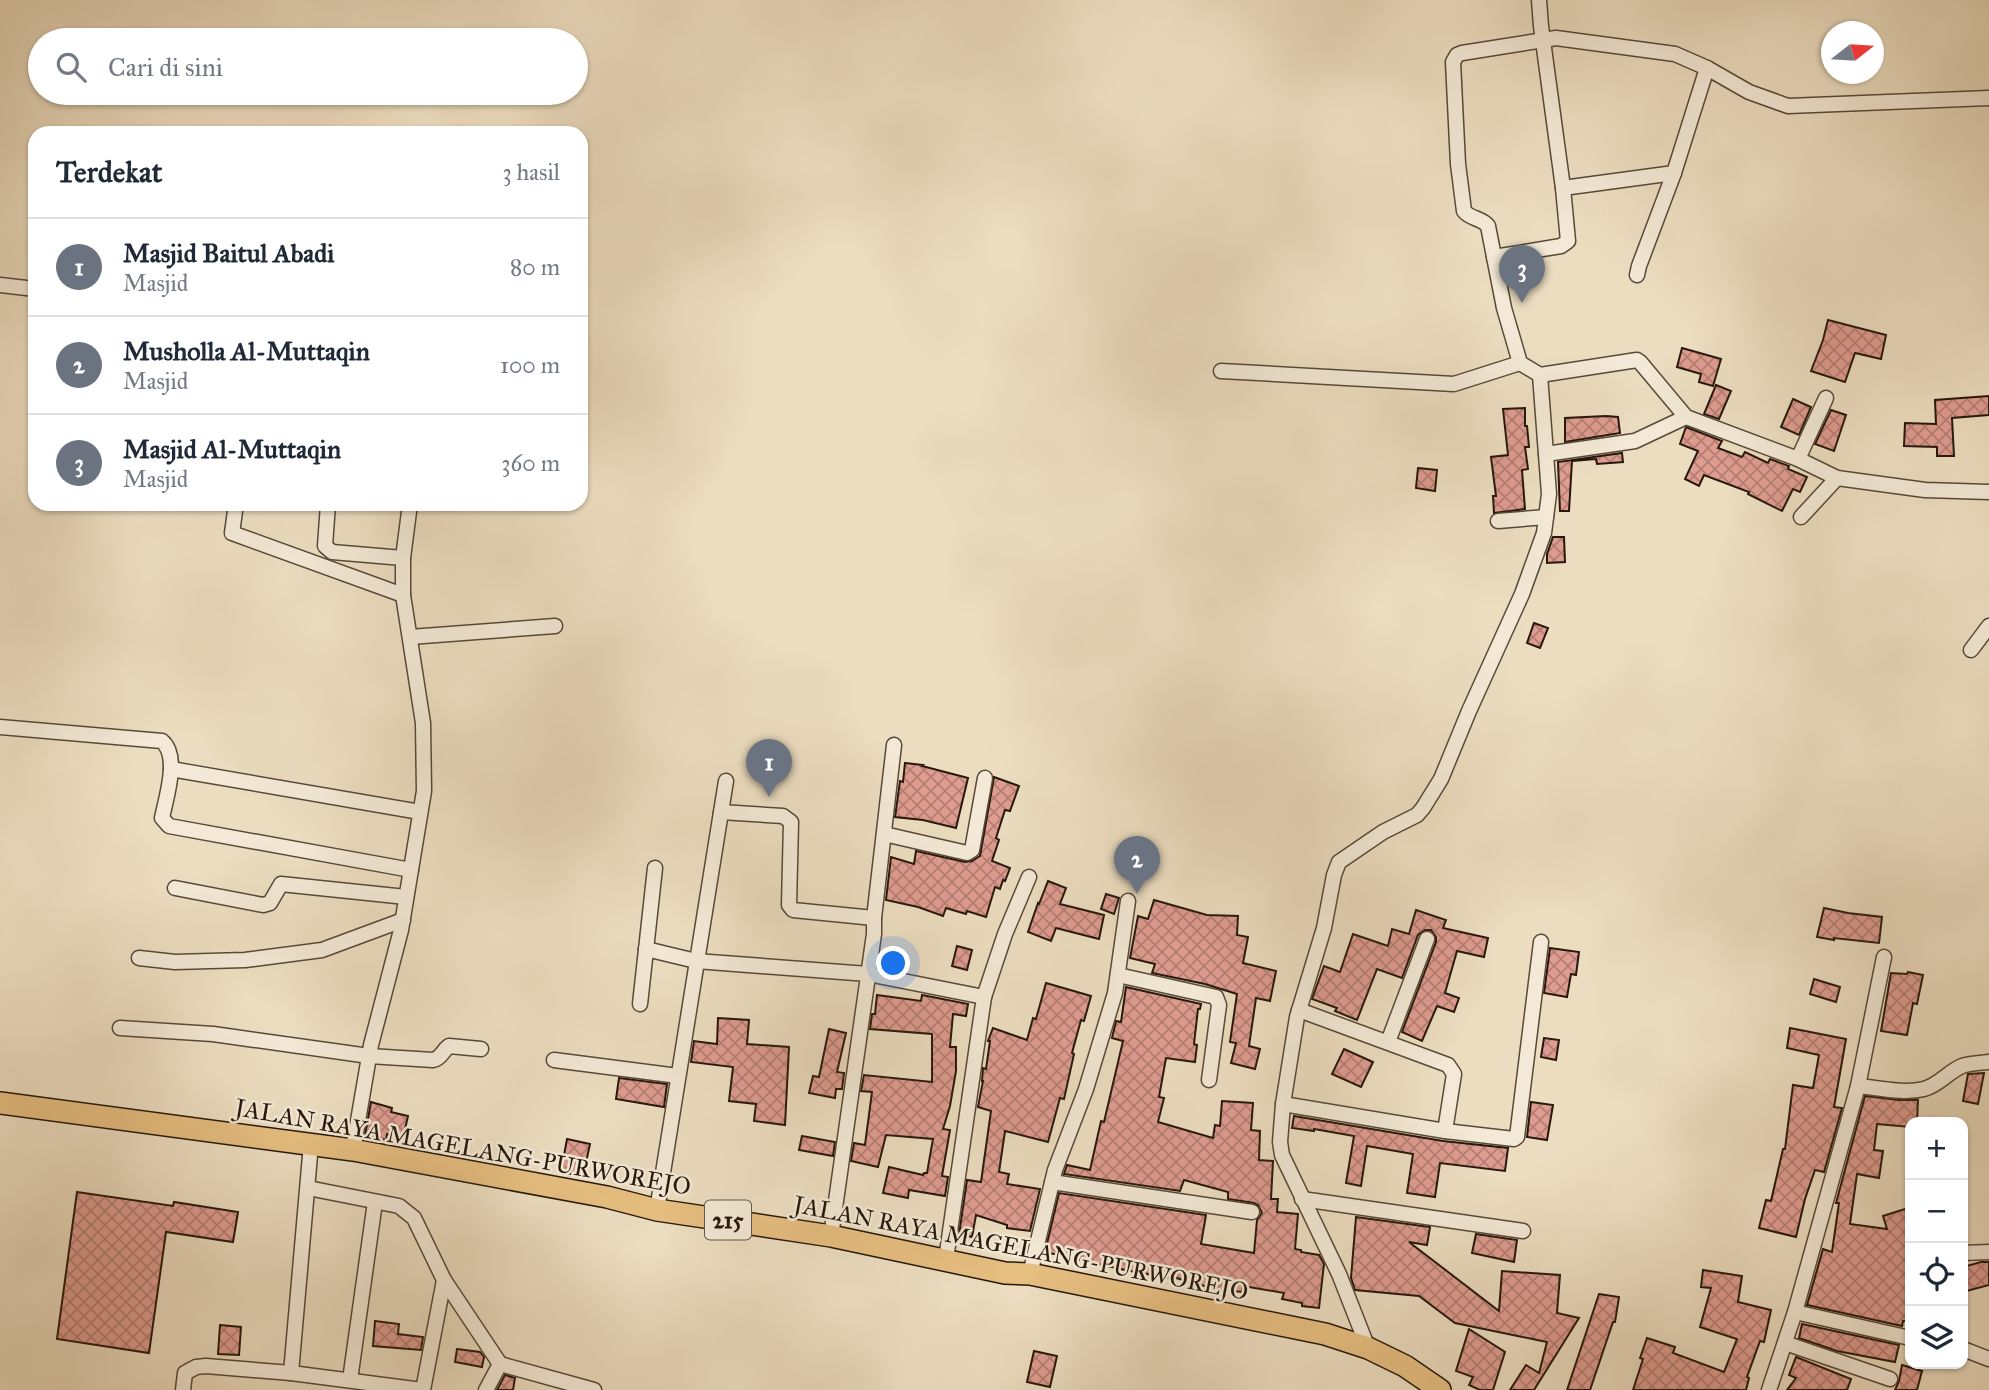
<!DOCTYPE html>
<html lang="id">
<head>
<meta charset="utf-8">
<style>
	:root { --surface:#fff; --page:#f6f6f7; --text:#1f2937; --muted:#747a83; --line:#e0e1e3; --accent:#b45309 }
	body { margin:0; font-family:"IM FELL Great Primer",serif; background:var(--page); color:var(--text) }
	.controls { position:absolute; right:21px; bottom:21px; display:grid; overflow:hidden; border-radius:14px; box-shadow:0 2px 5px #0004 }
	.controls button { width:63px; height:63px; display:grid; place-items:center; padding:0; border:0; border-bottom:2px solid var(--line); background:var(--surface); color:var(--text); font:35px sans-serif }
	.compass { position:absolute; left:1821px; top:21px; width:63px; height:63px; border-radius:50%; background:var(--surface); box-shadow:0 2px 5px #0004; rotate:73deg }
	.you { position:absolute; left:894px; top:964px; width:24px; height:24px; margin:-18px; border:5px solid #fff; border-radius:50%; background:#1a73e8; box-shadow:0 0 0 10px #1a73e833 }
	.badge { display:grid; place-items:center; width:46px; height:46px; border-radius:50%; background:var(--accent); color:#fff; font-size:23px; font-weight:700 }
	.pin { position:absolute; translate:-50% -58px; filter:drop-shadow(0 2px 4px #0008) }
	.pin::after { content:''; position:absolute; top:37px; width:24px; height:21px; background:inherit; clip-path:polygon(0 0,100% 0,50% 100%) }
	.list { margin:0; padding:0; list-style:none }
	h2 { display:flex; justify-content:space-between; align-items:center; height:91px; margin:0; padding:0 28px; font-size:30px }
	h2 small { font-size:23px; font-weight:400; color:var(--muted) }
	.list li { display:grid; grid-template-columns:46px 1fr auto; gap:21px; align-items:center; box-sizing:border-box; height:98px; padding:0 28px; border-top:2px solid var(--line) }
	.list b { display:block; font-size:26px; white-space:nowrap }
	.list p { margin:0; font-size:23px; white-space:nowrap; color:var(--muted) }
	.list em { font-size:23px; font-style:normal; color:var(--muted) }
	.icon { flex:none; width:38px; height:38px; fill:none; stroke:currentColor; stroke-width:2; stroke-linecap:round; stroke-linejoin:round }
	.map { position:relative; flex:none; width:1989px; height:1390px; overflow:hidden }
	.search { position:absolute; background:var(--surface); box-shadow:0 2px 5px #0004; left:28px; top:28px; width:560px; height:77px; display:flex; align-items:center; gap:18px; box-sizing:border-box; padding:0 24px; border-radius:38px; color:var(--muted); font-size:26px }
	.panel { position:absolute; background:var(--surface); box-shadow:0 2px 5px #0004; left:28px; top:126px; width:560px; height:385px; border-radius:21px }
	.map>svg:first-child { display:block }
</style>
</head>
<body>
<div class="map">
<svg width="1989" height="1390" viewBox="0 0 1989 1390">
	<defs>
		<pattern id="building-cross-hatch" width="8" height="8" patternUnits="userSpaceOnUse" patternTransform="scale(1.75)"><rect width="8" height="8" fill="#df9c90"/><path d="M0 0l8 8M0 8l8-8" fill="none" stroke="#b57e74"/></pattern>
	</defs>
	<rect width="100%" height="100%" fill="#ecddc0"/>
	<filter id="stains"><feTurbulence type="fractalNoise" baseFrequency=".00286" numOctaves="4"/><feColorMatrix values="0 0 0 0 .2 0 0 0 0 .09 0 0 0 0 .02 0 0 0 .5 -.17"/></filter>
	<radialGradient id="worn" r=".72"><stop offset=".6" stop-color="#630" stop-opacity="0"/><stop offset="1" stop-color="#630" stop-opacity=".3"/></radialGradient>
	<g fill="url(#building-cross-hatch)" stroke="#26180b" stroke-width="2">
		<polygon points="1828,320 1886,335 1881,359 1855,353 1845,382 1811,371 1823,340"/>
		<polygon points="1682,348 1721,359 1713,386 1699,382 1701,374 1677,367"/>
		<polygon points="1716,385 1731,391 1719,419 1704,414"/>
		<polygon points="1989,396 1989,415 1952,418 1954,456 1937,456 1937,447 1904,446 1905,423 1936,424 1935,400"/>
		<polygon points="1793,399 1811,407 1799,435 1781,427"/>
		<polygon points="1525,408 1525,426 1527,426 1529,447 1525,447 1528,469 1522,470 1525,509 1494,513 1493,496 1496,496 1491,457 1508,455 1503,409"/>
		<polygon points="1831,410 1846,415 1834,451 1815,444"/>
		<polygon points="1606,416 1618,417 1620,433 1565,442 1565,418"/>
		<polygon points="1686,427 1722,441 1718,448 1742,457 1745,452 1768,463 1770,459 1789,466 1788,469 1807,477 1800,492 1793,489 1782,511 1748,494 1749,492 1704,475 1699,486 1685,479 1698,451 1680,444"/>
		<polygon points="1622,453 1623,462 1597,464 1596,459 1572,461 1569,511 1560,511 1558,462"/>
		<polygon points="1418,468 1437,470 1435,491 1416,488"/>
		<polygon points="1553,537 1564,537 1565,562 1547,563 1547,554"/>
		<polygon points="1534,623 1548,628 1540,648 1527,643"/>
		<polygon points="905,763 923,765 922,766 968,778 956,828 923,820 895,817 900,781 903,782"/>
		<polygon points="994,777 1019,786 1010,811 1005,810 996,838 999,840 992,861 1010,868 1005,881 1003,880 1000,889 995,887 986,917 967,911 966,914 946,908 943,916 918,907 886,900 891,857 914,864 916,851 965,862 972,861 980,856"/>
		<polygon points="1048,881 1066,888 1060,904 1104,915 1099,939 1056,928 1051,941 1028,932 1038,903 1039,904"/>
		<polygon points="1106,894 1119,898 1114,914 1101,909"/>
		<polygon points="1154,900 1207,915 1238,916 1237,935 1248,937 1243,963 1276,971 1270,1001 1256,998 1249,1046 1260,1049 1255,1069 1231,1063 1236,1043 1230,1042 1237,994 1205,984 1152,973 1155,964 1130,958 1138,916 1148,919"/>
		<polygon points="1824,908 1848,913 1882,917 1879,943 1834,938 1834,940 1817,937"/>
		<polygon points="1416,910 1446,920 1443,928 1488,938 1484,957 1457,951 1445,993 1459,998 1454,1012 1437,1006 1422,1041 1402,1032 1436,942 1436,937 1431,930 1425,930 1418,935 1402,978 1377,969 1357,1020 1335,1011 1337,1008 1312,999 1324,966 1340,972 1353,934 1388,946 1392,929 1409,934"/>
		<polygon points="957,946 972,950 967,970 952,966"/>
		<polygon points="1550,948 1579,952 1576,975 1571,974 1567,997 1544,993"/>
		<polygon points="1908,972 1923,975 1917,1004 1913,1003 1907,1035 1881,1031 1891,973 1907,974"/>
		<polygon points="1814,979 1840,987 1836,1002 1810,994"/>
		<polygon points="1046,983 1091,996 1084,1021 1081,1020 1072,1053 1074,1054 1064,1099 1060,1098 1048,1142 1005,1131 999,1172 1009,1174 1007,1184 1040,1189 1030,1231 1007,1228 1007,1225 976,1215 972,1237 959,1234 967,1180 981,1182 991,1111 978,1107 983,1081 982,1081 983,1068 986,1069 990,1041 988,1041 993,1028 1027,1040 1033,1018 1036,1019"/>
		<polygon points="1126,987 1201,1004 1200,1009 1198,1009 1194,1044 1197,1045 1195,1062 1166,1058 1159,1097 1164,1098 1158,1122 1213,1138 1215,1125 1220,1126 1222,1101 1253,1103 1251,1130 1260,1131 1259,1160 1273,1161 1271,1199 1278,1199 1277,1212 1298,1214 1295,1249 1301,1250 1301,1252 1319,1255 1324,1264 1319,1308 1302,1306 1302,1303 1282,1299 1284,1293 1243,1286 1242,1292 1215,1289 1169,1276 1168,1278 1125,1270 1045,1252 1059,1193 1206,1215 1201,1244 1254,1253 1257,1220 1262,1213 1258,1205 1254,1203 1228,1199 1228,1192 1184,1180 1180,1191 1064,1174 1067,1165 1090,1170 1101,1121 1104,1122 1123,1041 1112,1038 1116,1021 1121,1022"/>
		<polygon points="877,995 921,1001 922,995 968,1004 966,1016 953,1014 950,1047 956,1047 956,1071 950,1106 943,1129 950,1130 942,1176 948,1177 945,1196 909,1190 908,1198 883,1193 889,1167 923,1175 924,1173 927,1173 933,1139 886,1135 878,1167 851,1161 854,1143 865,1145 872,1092 861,1091 864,1075 932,1082 932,1034 870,1029 872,1014 875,1014"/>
		<polygon points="718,1018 749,1020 747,1044 789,1047 785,1125 754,1121 756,1104 729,1101 733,1067 691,1062 694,1041 717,1044"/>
		<polygon points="1790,1028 1846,1039 1834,1107 1842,1108 1824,1172 1815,1170 1805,1199 1796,1237 1759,1228 1766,1200 1771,1201 1783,1149 1785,1149 1793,1085 1813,1088 1819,1055 1787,1048"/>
		<polygon points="829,1029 846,1033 837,1072 844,1073 842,1089 836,1089 835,1098 809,1093 813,1076 819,1077"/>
		<polygon points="1544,1038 1559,1040 1556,1060 1541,1057"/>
		<polygon points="1344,1049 1373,1062 1361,1087 1332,1074"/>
		<polygon points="1984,1073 1978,1104 1963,1101 1968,1074"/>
		<polygon points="619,1078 667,1084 664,1107 616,1099"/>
		<polygon points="1865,1096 1899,1100 1918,1100 1917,1122 1910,1122 1910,1127 1877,1124 1874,1150 1883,1151 1879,1178 1857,1174 1850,1224 1887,1229 1883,1216 1905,1209 1910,1224 1910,1321 1903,1321 1902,1326 1807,1305 1823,1249 1832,1252 1839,1203 1836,1203"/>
		<polygon points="371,1102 392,1108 391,1112 408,1116 403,1138 387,1134 386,1140 365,1135"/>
		<polygon points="1531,1102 1553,1105 1547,1140 1527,1137"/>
		<polygon points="1294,1116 1443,1141 1508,1148 1505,1171 1440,1163 1435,1197 1407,1193 1413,1154 1367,1146 1361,1186 1346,1183 1354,1136 1314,1129 1314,1131 1292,1128"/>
		<polygon points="802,1136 835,1142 833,1156 799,1150"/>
		<polygon points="567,1139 590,1144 583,1176 561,1172"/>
		<polygon points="77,1192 173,1206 174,1202 238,1212 233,1242 166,1232 149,1353 57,1339"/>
		<polygon points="1356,1217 1430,1227 1427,1245 1409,1242 1499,1311 1502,1271 1560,1275 1557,1313 1579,1318 1534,1390 1510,1390 1526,1365 1539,1373 1547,1342 1455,1323 1419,1296 1355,1290 1351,1278"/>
		<polygon points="1476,1234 1517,1240 1514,1262 1472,1253"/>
		<polygon points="1981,1262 1989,1262 1989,1285 1963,1292 1963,1267"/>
		<polygon points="1703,1270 1742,1276 1738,1302 1771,1310 1764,1342 1760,1341 1747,1377 1749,1378 1746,1390 1633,1390 1643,1359 1640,1358 1647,1338 1675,1347 1673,1353 1724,1372 1737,1339 1700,1327 1711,1288 1701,1287"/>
		<polygon points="1599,1294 1619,1297 1615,1322 1613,1322 1590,1390 1567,1390"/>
		<polygon points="375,1321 399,1324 398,1334 423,1337 421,1350 373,1346"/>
		<polygon points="1802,1324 1899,1345 1895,1362 1837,1351 1799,1338"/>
		<polygon points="220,1325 241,1327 239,1355 218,1354"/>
		<polygon points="1469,1329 1505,1352 1493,1390 1480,1390 1469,1385 1473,1377 1456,1371"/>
		<polygon points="457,1349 480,1352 484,1357 482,1367 455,1362"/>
		<polygon points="1034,1351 1057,1356 1050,1387 1027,1382"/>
		<polygon points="1796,1357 1851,1379 1847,1390 1787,1390 1796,1378 1789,1375"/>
		<polygon points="1902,1365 1922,1371 1917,1390 1895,1390 1899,1381"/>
		<polygon points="505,1375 515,1378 513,1390 497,1390"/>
	</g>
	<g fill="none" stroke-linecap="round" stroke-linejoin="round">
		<g stroke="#584938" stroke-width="17">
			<g id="minor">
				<polyline points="1563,188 1674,173 1707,68"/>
				<polyline points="1494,257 1561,246 1568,241 1563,188 1541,26 1539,0"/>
				<polyline points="1637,275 1639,266 1674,173"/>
				<polyline points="0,285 35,289"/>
				<polyline points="1221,371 1454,384 1520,363"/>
				<polyline points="1540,375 1637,360 1640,362 1686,417 1798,459 1837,478 1925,490 1989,492"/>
				<polyline points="1546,454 1635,441 1686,417"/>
				<polyline points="1798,459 1826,398"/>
				<polyline points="236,504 232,533 403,595"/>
				<polyline points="328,504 325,546 332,552 403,558"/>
				<polyline points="1801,517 1837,478"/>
				<polyline points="1498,521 1546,517"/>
				<polyline points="410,637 555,626"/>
				<polyline points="1971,650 1989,626"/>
				<path d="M 0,727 L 162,741 C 180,756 166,798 162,818 L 169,826 L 411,870"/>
				<polyline points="171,769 420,812"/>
				<polyline points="721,812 783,816 791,822 789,905 793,910 874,918 894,745"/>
				<polyline points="884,834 967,853 972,850 985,778"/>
				<polyline points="175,888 263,905 270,903 281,884 406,897"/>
				<polyline points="646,949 696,961 868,974 984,997 1005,934 1029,877"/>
				<polyline points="139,958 175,962 245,960 322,950 403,920"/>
				<polyline points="1118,975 1216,997 1219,1005 1209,1080"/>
				<polyline points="640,1004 655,868"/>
				<polyline points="1299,1010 1448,1065 1454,1074 1445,1131"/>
				<path d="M 120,1028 L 213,1034 L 369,1056 L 433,1060 C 442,1058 442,1051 449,1046 L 481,1049"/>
				<polyline points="1388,1042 1427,939"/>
				<polyline points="554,1060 678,1076"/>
				<polyline points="1858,1086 1884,957"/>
				<polyline points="1283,1104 1445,1131 1514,1139 1517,1137 1541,942"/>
				<polyline points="353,1150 371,1045 401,930 424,791 423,723 403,595 403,558 410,504"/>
				<polyline points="1052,1182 1252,1212"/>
				<polyline points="308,1188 399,1206 414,1218 444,1280 500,1364 486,1390"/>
				<polyline points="1302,1199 1523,1231"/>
				<polyline points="657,1210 726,781"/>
				<polyline points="831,1236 874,934 874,918"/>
				<polyline points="1963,1253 1989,1252"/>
				<polyline points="946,1259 984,997"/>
				<polyline points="1030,1274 1055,1170 1086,1089 1115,993 1128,901"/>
				<polyline points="1795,1312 1910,1338"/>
				<polyline points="1785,1343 1890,1379"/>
				<path d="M 1368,1348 L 1339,1274 L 1282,1155 L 1280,1142 L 1283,1104 L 1297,1017 L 1324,928 L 1334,875 L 1339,862 L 1383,832 L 1417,815 L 1423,808 L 1441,779 L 1469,711 L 1522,594 L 1544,533 L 1549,494 L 1540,375 L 1520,363 L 1504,308 L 1488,226 C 1482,218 1470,219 1464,211 L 1458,164 L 1453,62 L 1457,55 L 1462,53 L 1556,38 L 1675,54 L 1707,68 L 1749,92 L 1788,106 L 1989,98"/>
				<polyline points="1963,1349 1989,1359"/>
				<polyline points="500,1364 594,1390"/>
				<polyline points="291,1373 311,1144"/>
				<polyline points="350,1380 375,1202"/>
				<polyline points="183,1390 185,1373 196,1367 206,1366 291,1373 422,1390"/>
				<polyline points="423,1390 444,1280"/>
				<path d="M 1769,1390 L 1795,1312 L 1858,1086 C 1879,1088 1904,1094 1924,1089 C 1939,1085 1948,1072 1962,1066 C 1971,1063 1980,1063 1989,1062"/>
			</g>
		</g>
		<g stroke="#26180b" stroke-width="24">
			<polyline id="primary" points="0,1103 353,1150 607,1197 657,1210 831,1236 1005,1273 1030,1274 1325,1334 1368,1348 1405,1366 1440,1390"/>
		</g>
		<use href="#minor" stroke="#f3e9d6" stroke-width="14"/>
		<use href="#primary" stroke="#e6be80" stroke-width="21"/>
	</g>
	<g text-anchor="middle" stroke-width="5" stroke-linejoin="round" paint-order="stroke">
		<rect fill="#f3e9d6" stroke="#645748" stroke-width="2" x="705" y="1200.5" width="46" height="39" rx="5"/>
		<g font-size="23" font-weight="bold" fill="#26180b">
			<text x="728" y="1228">215</text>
		</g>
		<g font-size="24" fill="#26180b" stroke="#f3e9d6">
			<text transform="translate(463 1147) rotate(10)" y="8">JALAN RAYA MAGELANG-PURWOREJO</text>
			<text transform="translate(1021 1248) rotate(11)" y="8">JALAN RAYA MAGELANG-PURWOREJO</text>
		</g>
	</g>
	<rect width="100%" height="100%" filter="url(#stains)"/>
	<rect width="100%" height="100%" fill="url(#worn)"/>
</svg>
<div class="controls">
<button>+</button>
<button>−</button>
<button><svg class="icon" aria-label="locate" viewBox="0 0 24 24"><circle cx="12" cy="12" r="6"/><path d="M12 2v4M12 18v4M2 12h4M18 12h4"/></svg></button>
<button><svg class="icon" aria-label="layers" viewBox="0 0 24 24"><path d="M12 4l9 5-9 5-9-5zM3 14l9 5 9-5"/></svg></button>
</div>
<svg class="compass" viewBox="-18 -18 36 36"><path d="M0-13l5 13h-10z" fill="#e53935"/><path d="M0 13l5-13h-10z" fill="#747a83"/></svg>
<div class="you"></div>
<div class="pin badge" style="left:769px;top:797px;background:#6b7280">1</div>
<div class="pin badge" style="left:1137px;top:894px;background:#6b7280">2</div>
<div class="pin badge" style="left:1522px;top:303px;background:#6b7280">3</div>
<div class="search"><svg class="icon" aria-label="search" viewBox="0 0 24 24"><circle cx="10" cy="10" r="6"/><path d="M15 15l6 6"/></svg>Cari di sini</div>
<section class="panel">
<h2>Terdekat<small>3 hasil</small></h2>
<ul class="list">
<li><span class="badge" style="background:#6b7280">1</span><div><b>Masjid Baitul Abadi</b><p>Masjid</p></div><em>80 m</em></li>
<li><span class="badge" style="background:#6b7280">2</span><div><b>Musholla Al-Muttaqin</b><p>Masjid</p></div><em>100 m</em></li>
<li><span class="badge" style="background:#6b7280">3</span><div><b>Masjid Al-Muttaqin</b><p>Masjid</p></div><em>360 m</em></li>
</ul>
</section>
</div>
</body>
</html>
